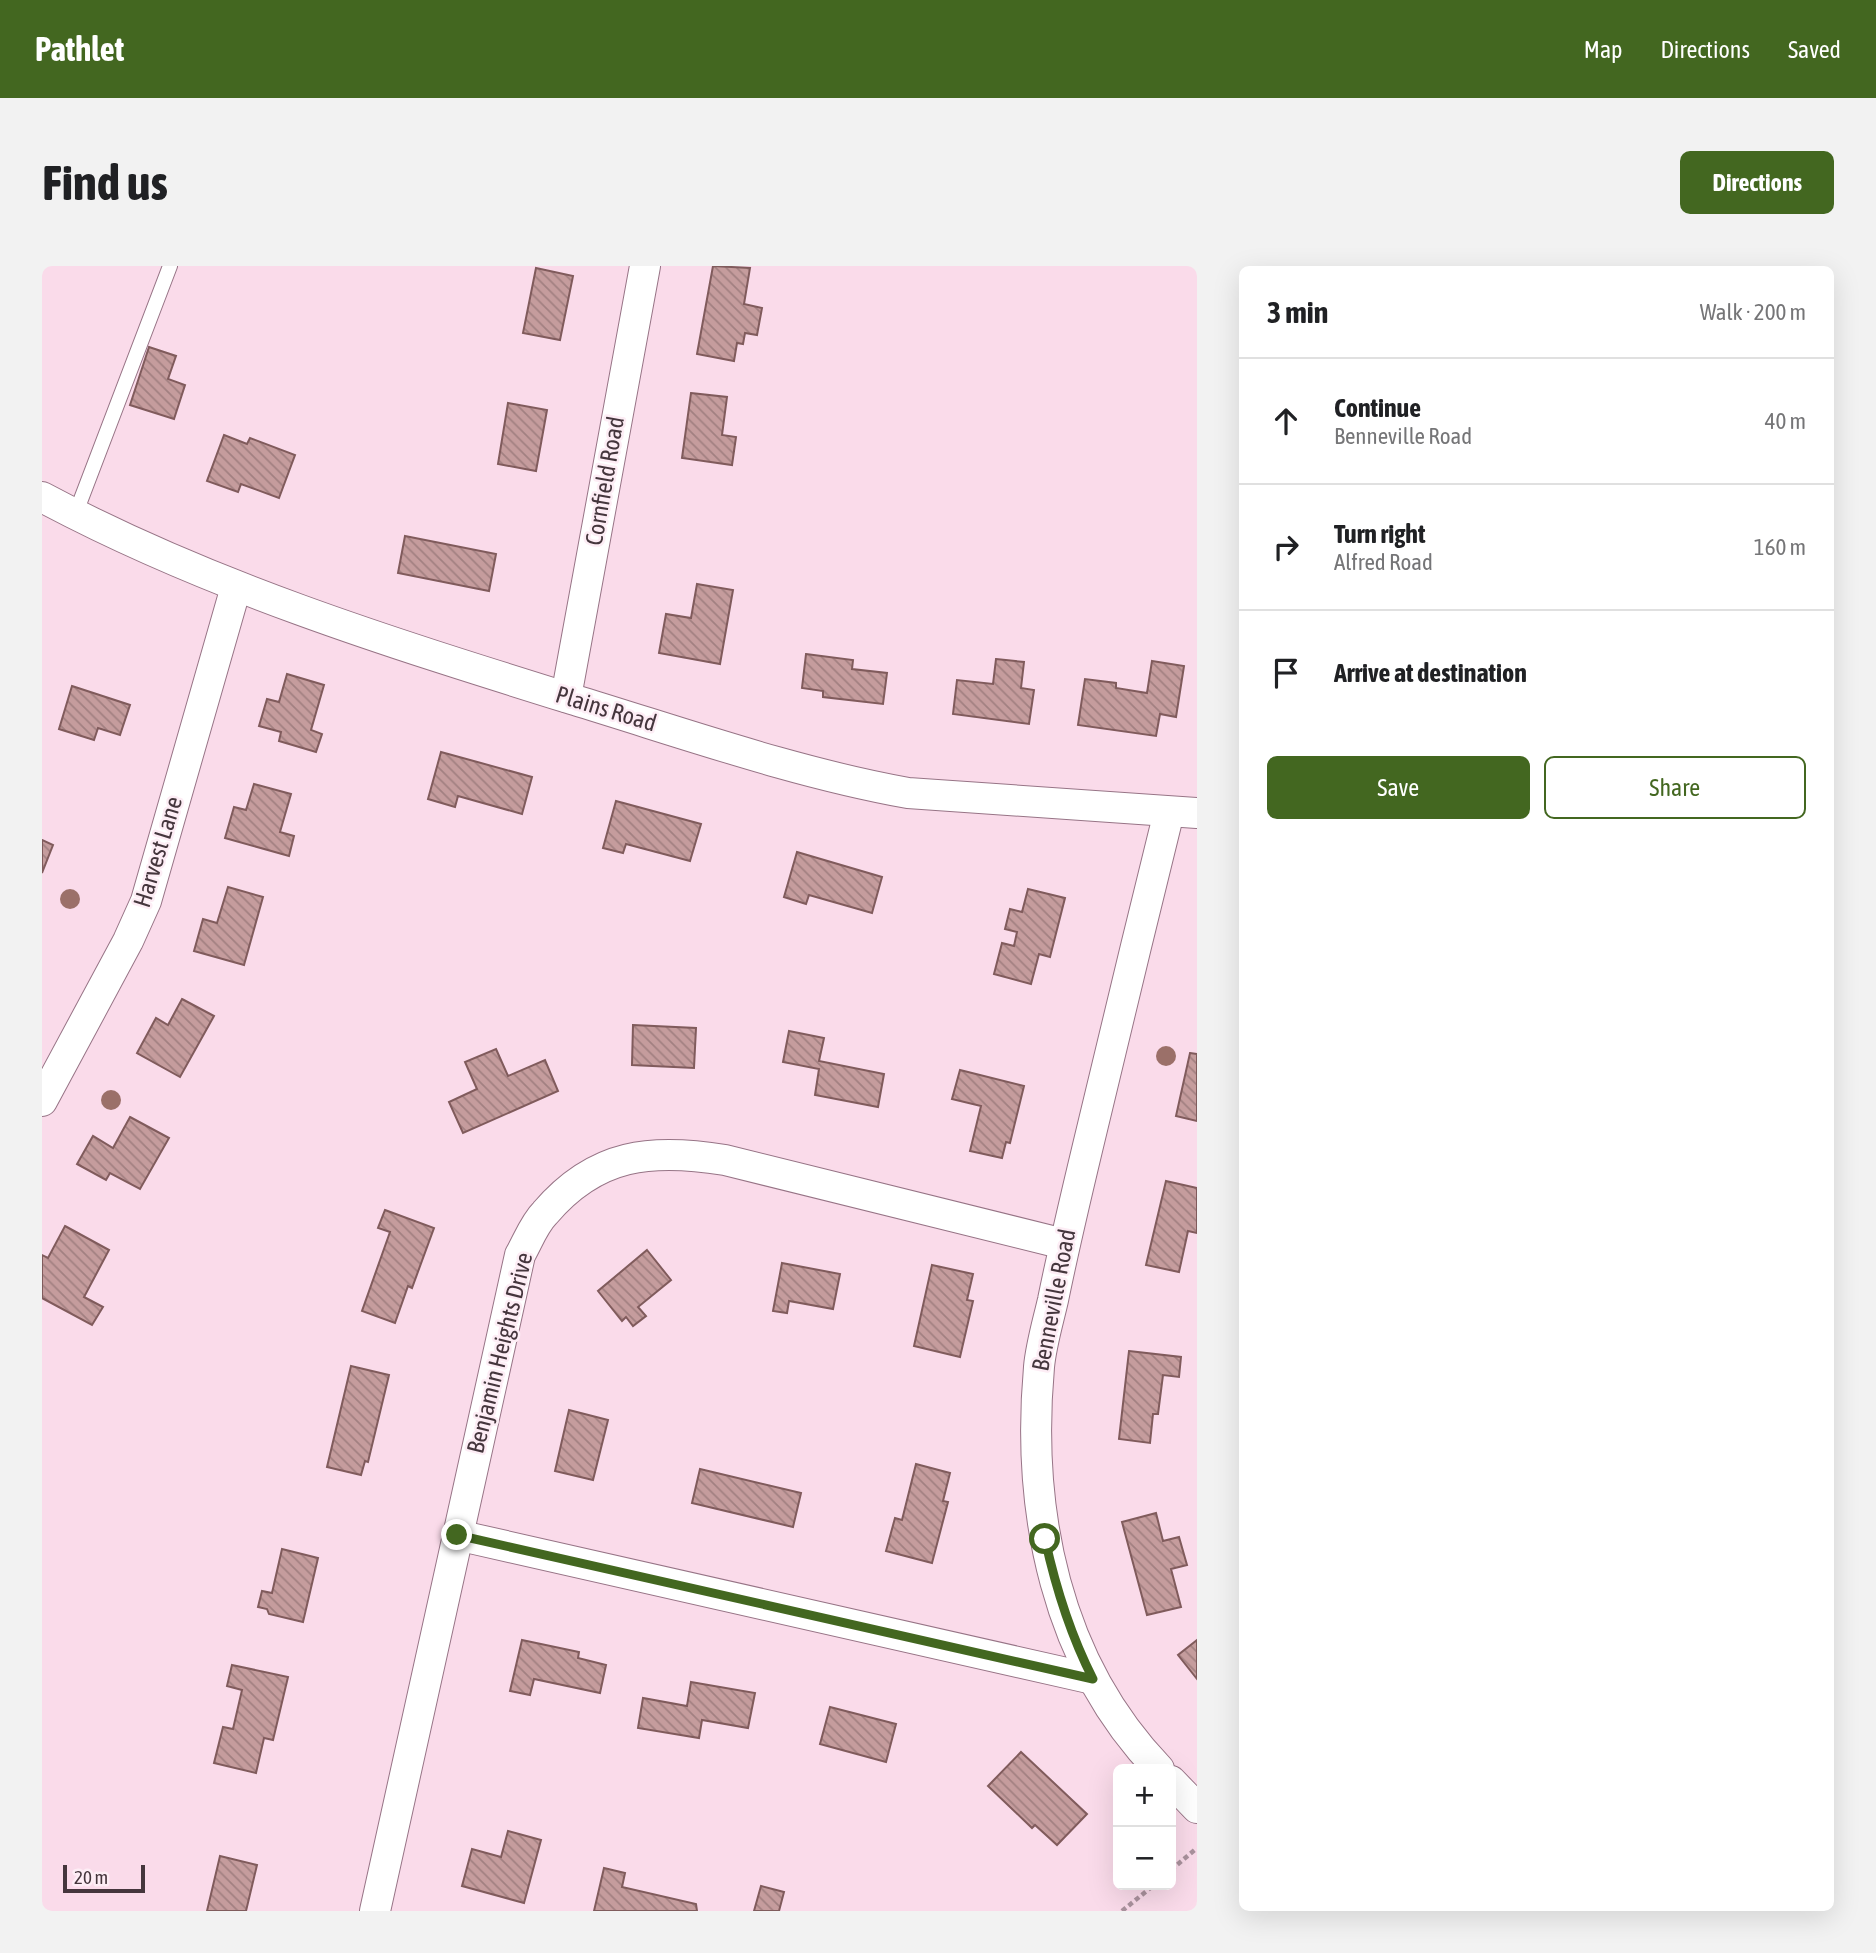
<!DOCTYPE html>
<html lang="en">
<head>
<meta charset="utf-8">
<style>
	:root { --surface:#fff; --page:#f2f2f2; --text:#202124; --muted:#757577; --line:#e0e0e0; --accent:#436720 }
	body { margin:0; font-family:"Asap Condensed",sans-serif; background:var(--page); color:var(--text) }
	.controls { position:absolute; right:21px; bottom:21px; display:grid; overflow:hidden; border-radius:10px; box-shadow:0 7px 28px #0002 }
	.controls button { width:63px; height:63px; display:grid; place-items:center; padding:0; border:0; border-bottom:2px solid var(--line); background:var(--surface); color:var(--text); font:35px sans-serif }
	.scale { position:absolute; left:21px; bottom:18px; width:82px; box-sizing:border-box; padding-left:7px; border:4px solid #45363d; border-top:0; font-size:19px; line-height:24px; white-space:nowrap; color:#45363d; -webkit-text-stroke:5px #fdedf5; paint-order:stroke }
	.stop { position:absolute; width:21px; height:21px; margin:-16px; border:5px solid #436720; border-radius:50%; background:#fff }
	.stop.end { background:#436720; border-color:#fff; box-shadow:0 2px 7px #0008 }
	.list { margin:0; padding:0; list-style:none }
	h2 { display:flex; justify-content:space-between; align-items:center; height:91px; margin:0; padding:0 28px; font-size:30px }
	h2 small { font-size:23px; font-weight:400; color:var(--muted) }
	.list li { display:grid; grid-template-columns:46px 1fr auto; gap:21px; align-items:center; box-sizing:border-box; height:126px; padding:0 28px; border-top:2px solid var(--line) }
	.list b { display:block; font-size:26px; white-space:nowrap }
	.list p { margin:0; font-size:23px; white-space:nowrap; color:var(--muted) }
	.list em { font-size:23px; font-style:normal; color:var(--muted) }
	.actions { display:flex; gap:14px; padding:21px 28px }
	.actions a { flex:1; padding:16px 0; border:2px solid var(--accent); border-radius:10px; text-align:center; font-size:24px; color:var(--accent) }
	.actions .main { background:var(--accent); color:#fff }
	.icon { flex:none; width:38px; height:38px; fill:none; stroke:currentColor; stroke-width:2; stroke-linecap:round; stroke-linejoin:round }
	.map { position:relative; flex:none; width:1155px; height:1645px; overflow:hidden; border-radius:10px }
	header { display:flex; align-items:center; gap:42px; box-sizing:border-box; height:98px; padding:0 35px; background:var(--accent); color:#fff }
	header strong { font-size:33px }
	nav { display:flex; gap:38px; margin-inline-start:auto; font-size:24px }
	.intro { display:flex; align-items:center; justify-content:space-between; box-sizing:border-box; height:168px; padding:0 42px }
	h1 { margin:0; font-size:49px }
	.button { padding:18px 32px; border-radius:10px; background:var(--accent); color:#fff; font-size:24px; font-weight:700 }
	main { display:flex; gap:42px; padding:0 42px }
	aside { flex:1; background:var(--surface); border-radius:10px; box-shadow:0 7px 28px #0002 }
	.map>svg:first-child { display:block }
</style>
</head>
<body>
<header>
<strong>Pathlet</strong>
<nav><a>Map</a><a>Directions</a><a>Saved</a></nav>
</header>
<div class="intro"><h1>Find us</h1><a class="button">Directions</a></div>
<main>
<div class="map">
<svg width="1155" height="1645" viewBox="0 0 1155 1645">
	<defs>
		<pattern id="building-back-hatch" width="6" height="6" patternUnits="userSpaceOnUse" patternTransform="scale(1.75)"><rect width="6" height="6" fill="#c59c9d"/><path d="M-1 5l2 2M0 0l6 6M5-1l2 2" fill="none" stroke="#a28081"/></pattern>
	</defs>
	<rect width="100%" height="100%" fill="#fadbea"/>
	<g fill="url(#building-back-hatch)" stroke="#805b5c" stroke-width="2">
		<polygon points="671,0 708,2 702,38 720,42 715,69 703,67 701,78 695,77 692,95 655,88"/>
		<polygon points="494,2 531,10 518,74 481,67"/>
		<polygon points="107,81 134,90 126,113 143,119 132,153 88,139"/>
		<polygon points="649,127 685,131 680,169 694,171 690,199 640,192"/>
		<polygon points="466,137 505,144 494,205 456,198"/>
		<polygon points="182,169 205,178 208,172 253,189 237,232 199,218 196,226 165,215"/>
		<polygon points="363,270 454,288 447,325 356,307"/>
		<polygon points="655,318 691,324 678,398 617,387 624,348 649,352"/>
		<polygon points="764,388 811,394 810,403 845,407 841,438 781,431 781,425 760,422"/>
		<polygon points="954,393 982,396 979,422 992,424 987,458 911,448 915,414 951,418"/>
		<polygon points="1110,395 1142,400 1134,451 1118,448 1114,470 1036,459 1043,413 1074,417 1074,422 1105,427"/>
		<polygon points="245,408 282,419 269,464 280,468 274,486 237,475 239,466 217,460 225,433 237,436"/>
		<polygon points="30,420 88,439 78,469 56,462 52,474 17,463"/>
		<polygon points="399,486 490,511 480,548 416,530 413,541 386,533"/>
		<polygon points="212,518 249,528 238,566 252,570 247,590 183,572 192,541 204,544"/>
		<polygon points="574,535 659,558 648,595 584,578 581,587 561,582"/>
		<polygon points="0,574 11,579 0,607"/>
		<polygon points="755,586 840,611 830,647 767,629 764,638 742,631"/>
		<polygon points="186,621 221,631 202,699 152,685 161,653 175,657"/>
		<polygon points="986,623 1023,632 1008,691 997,688 989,718 952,708 960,677 972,680 975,666 963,663 968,643 980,646"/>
		<polygon points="140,733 172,750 138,811 95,787 114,752 126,759"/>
		<polygon points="591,759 654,762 652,802 590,799"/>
		<polygon points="747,765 782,772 777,795 842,808 836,841 773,829 777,803 741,796"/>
		<polygon points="454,783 466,810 503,794 516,825 421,867 407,836 435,823 423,796"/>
		<polygon points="1148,787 1155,788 1155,855 1134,850"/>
		<polygon points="918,804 982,820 968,877 964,876 960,892 928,885 939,840 910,833"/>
		<polygon points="88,851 127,872 98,923 68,907 64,914 35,898 51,870 71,882"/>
		<polygon points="1124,915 1155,922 1155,967 1146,965 1137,1006 1104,999"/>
		<polygon points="343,944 392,962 370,1022 366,1020 353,1057 320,1045 348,966 336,962"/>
		<polygon points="23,960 67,984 42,1031 61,1041 50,1059 0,1032 0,989 6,992"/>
		<polygon points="605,984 629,1014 596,1041 604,1050 591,1060 584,1051 580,1055 556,1025"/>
		<polygon points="740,997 798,1008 791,1043 747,1035 745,1047 731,1045"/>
		<polygon points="890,999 931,1008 925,1034 931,1035 918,1091 872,1080"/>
		<polygon points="1087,1085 1139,1091 1137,1111 1121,1109 1116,1148 1111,1148 1108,1177 1077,1173"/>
		<polygon points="309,1100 347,1109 326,1196 323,1195 319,1209 285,1201"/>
		<polygon points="527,1144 566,1154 551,1214 513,1205"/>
		<polygon points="874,1198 908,1207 901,1235 906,1236 890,1297 844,1285 853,1252 860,1254"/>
		<polygon points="658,1203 759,1227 751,1261 650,1237"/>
		<polygon points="1114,1247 1121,1275 1137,1271 1145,1299 1129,1303 1139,1341 1105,1349 1080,1256"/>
		<polygon points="240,1283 276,1292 261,1356 227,1348 225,1343 216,1341 220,1325 230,1327"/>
		<polygon points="480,1374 537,1386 536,1392 564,1399 558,1427 492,1413 488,1429 468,1425"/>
		<polygon points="1155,1374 1155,1413 1136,1389"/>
		<polygon points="190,1399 246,1411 231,1474 222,1472 214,1507 172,1497 181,1461 191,1463 200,1424 185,1420"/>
		<polygon points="649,1416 713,1427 706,1462 660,1454 657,1472 596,1462 601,1432 645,1440"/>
		<polygon points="788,1441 854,1458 844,1496 778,1478"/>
		<polygon points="979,1486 1045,1548 1015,1579 993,1559 990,1562 946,1520"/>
		<polygon points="466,1565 499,1574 482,1637 420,1620 430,1583 459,1591"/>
		<polygon points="178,1590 215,1599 204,1645 165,1645"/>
		<polygon points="562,1602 583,1607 580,1621 654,1638 655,1645 552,1645"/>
		<polygon points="719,1620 742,1626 737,1645 712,1645"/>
	</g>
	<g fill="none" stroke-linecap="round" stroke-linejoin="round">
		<g stroke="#977486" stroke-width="16">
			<polyline id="service" points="33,249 128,0"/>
		</g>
		<g stroke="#977486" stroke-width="32">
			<g id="minor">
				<path d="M 0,231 C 170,322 356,379 539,436 C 647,469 755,507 866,527 L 1155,547"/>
				<polyline points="524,431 603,0"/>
				<polyline points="0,835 86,675 104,635 194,321"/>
				<polyline points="415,1269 1051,1413"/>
				<path d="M 1117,1503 C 1014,1396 984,1246 997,1101 C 999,1079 1006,1056 1011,1034 C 1023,975 1037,917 1051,859 C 1076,755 1101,650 1127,546"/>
				<polyline points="1129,1515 1155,1542"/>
				<path d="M 333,1645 L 478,989 C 486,975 492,958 503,947 C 554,887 610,882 683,894 L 1022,978"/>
			</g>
		</g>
		<g stroke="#aa929d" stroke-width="4.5" stroke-dasharray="5 3.5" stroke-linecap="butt">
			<polyline points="1129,1604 1155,1582"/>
			<polyline points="1080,1645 1112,1619"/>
		</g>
		<use href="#service" stroke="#fff" stroke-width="14"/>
		<use href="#minor" stroke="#fff" stroke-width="30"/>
	</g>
	<g fill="#9b7069">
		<circle cx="28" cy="633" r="10"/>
		<circle cx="1124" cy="790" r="10"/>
		<circle cx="69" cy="834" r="10"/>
	</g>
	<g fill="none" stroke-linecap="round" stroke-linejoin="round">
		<path stroke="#436720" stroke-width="9" d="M 415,1269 L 1051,1413 C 1028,1368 1014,1323 1003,1273"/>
	</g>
	<g text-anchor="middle" stroke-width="5" stroke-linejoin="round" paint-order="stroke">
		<g font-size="24" fill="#45363d" stroke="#fdedf5">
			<text transform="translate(563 215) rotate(-80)" y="8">Cornfield Road</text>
			<text transform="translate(564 443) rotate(17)" y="8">Plains Road</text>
			<text transform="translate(116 586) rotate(-73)" y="8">Harvest Lane</text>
			<text transform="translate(1012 1034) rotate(-79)" y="8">Benneville Road</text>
			<text transform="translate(458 1087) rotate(-76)" y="8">Benjamin Heights Drive</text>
		</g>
	</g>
</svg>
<div class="controls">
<button>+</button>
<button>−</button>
</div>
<div class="scale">20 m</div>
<div class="stop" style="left:1003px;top:1273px"></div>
<div class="stop end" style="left:415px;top:1269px"></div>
</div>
<aside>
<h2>3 min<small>Walk · 200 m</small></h2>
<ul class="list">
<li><svg class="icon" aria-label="ahead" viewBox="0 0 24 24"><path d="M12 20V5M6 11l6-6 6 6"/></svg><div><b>Continue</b><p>Benneville Road</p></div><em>40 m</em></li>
<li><svg class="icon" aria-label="right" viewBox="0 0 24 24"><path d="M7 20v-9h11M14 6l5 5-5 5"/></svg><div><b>Turn right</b><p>Alfred Road</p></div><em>160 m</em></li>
<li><svg class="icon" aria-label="arrive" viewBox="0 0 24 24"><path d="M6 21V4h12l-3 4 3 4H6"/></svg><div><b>Arrive at destination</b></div></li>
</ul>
<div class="actions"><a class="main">Save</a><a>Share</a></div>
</aside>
</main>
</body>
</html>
